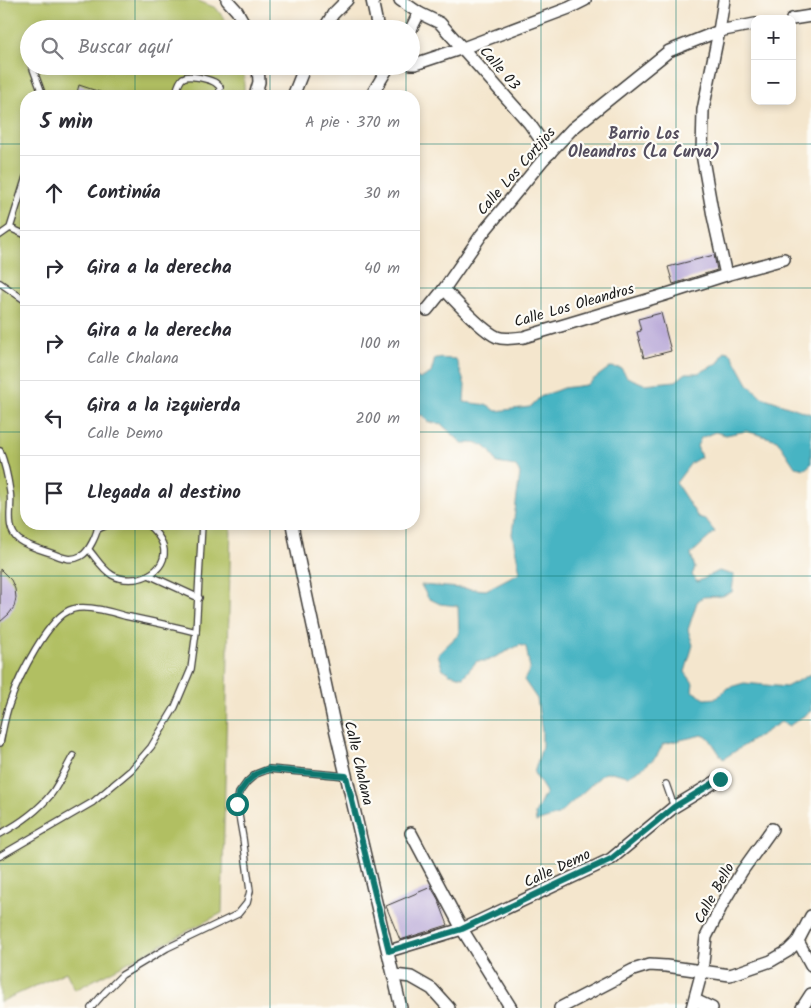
<!DOCTYPE html>
<html lang="es">
<head>
<meta charset="utf-8">
<style>
	:root { --surface:#fff; --page:#f7f7f7; --text:#2b2b33; --muted:#7c7c81; --line:#e1e1e2 }
	body { margin:0; font-family:Kalam,sans-serif; background:var(--page); color:var(--text) }
	.controls { position:absolute; right:15px; top:15px; display:grid; overflow:hidden; border-radius:10px; box-shadow:0 2px 8px #0003 }
	.controls button { width:45px; height:45px; display:grid; place-items:center; padding:0; border:0; border-bottom:1px solid var(--line); background:var(--surface); color:var(--text); font:25px sans-serif }
	.stop { position:absolute; width:15px; height:15px; margin:-11px; border:4px solid #0f766e; border-radius:50%; background:#fff }
	.stop.end { background:#0f766e; border-color:#fff; box-shadow:0 1px 5px #0008 }
	.list { margin:0; padding:0; list-style:none }
	h2 { display:flex; justify-content:space-between; align-items:center; height:65px; margin:0; padding:0 20px; font-size:21px }
	h2 small { font-size:16px; font-weight:400; color:var(--muted) }
	.list li { display:grid; grid-template-columns:32px 1fr auto; gap:15px; align-items:center; box-sizing:border-box; height:75px; padding:0 20px; border-top:1px solid var(--line) }
	.list b { display:block; font-size:19px; white-space:nowrap }
	.list p { margin:0; font-size:16px; white-space:nowrap; color:var(--muted) }
	.list em { font-size:16px; font-style:normal; color:var(--muted) }
	.icon { flex:none; width:28px; height:28px; fill:none; stroke:currentColor; stroke-width:2; stroke-linecap:round; stroke-linejoin:round }
	.map { position:relative; flex:none; width:811px; height:1008px; overflow:hidden }
	.search { position:absolute; background:var(--surface); box-shadow:0 2px 8px #0003; left:20px; top:20px; width:400px; height:55px; display:flex; align-items:center; gap:12px; box-sizing:border-box; padding:0 18px; border-radius:28px; color:var(--muted); font-size:19px }
	.panel { position:absolute; background:var(--surface); box-shadow:0 2px 8px #0003; left:20px; top:90px; width:400px; height:440px; border-radius:20px }
	.map>svg:first-child { display:block }
</style>
</head>
<body>
<div class="map">
<svg width="811" height="1008" viewBox="0 0 811 1008">
	<rect width="100%" height="100%" fill="#fdfcf7"/>
	<filter id="ink" filterUnits="userSpaceOnUse"><feTurbulence type="fractalNoise" baseFrequency=".02" numOctaves="2"/><feDisplacementMap in="SourceGraphic" scale="10" xChannelSelector="R" yChannelSelector="G"/><feConvolveMatrix kernelMatrix="1 2 1 2 8 2 1 2 1" color-interpolation-filters="sRGB"/></filter>
	<filter id="wash" filterUnits="userSpaceOnUse"><feTurbulence type="fractalNoise" baseFrequency=".0096" numOctaves="4" result="noise"/><feDisplacementMap in="SourceGraphic" scale="20" xChannelSelector="R" yChannelSelector="G"/><feGaussianBlur stdDeviation="1.12" result="paint"/><feColorMatrix in="noise" values="0 0 0 0 0 0 0 0 0 0 0 0 0 0 0 0 0 1.4 0 .05"/><feComposite in="paint" operator="in"/></filter>
	<g filter="url(#wash)">
		<rect width="100%" height="100%" fill="#f4e6cd"/>
		<polygon fill="#b1bf62" stroke="#666e3f" points="0,0 196,0 216,8 232,29 29,29 29,66 244,66 244,94 243,96 26,96 26,524 231,524 222,913 75,990 66,972 0,1002"/>
		<path fill="#47b4c3" stroke="#326870" d="M 725,351 L 731,353 L 748,384 L 762,397 L 811,414 L 811,464 L 805,469 L 795,467 L 777,440 L 746,431 L 726,435 L 715,432 L 701,438 L 697,446 L 701,457 L 691,463 L 676,483 L 698,517 L 705,519 L 715,532 L 691,554 L 695,568 L 692,575 L 697,582 L 719,571 L 734,575 L 732,592 L 722,596 L 703,597 L 697,602 L 688,630 L 693,645 L 685,672 L 693,683 L 692,691 L 705,699 L 717,698 L 727,688 L 744,683 L 786,687 L 811,674 L 811,711 L 789,726 L 781,722 L 723,759 L 709,738 L 702,735 L 663,744 L 657,756 L 644,767 L 628,776 L 611,772 L 603,774 L 558,815 L 536,822 L 535,814 L 546,792 L 534,773 L 542,747 L 542,731 L 537,699 L 524,680 L 530,669 L 526,647 L 520,645 L 487,661 L 477,661 L 463,677 L 450,674 L 442,668 L 438,654 L 459,634 L 458,606 L 440,604 L 428,598 L 421,585 L 486,590 L 520,572 L 512,534 L 520,473 L 515,466 L 497,463 C 487,444 483,443 462,443 L 441,424 L 428,422 L 422,415 L 414,416 L 414,376 L 420,379 L 431,373 L 435,358 L 456,359 L 465,385 L 464,402 L 488,405 L 496,411 L 530,407 L 540,397 L 563,388 L 586,385 L 610,367 L 621,368 L 627,377 L 644,384 L 676,381 L 686,373 L 699,373 L 718,363 Z"/>
		<g id="blocks">
			<g fill="#bbacd9">
				<polygon points="79,85 106,94 106,96 76,96"/>
				<polygon points="714,255 717,270 673,284 668,267"/>
				<polygon points="661,313 671,351 644,358 637,332 641,331 638,319"/>
				<polygon points="0,569 11,580 15,589 16,598 14,607 9,614 0,622"/>
				<polygon points="431,887 438,899 448,925 400,940 386,906"/>
			</g>
		</g>
	</g>
	<g filter="url(#ink)">
		<use href="#blocks" fill-opacity="0" stroke="#3c3a37" stroke-width="1"/>
		<g fill="none" stroke-linecap="round" stroke-linejoin="round">
			<g stroke="#3c3a37" stroke-width="8">
				<g id="service">
					<polyline points="32,66 43,96"/>
					<path d="M 175,96 C 177,91 178,82 183,78 C 189,74 208,79 214,82 C 216,83 219,86 220,87 L 220,96"/>
					<polyline points="10,228 26,235"/>
					<polyline points="0,235 10,228 26,177"/>
					<polyline points="0,283 26,301"/>
					<path d="M 0,451 C 5,464 8,478 10,492 C 13,507 4,528 19,540 C 27,546 42,550 51,553 C 61,557 70,562 81,556 C 89,552 98,533 98,524"/>
					<polyline points="98,529 109,524"/>
					<path d="M 89,550 C 96,558 102,569 112,575 C 133,587 171,573 163,545 C 160,536 154,530 147,524"/>
					<polyline points="149,575 199,598"/>
					<path d="M 0,743 C 3,729 5,715 10,702 C 18,679 49,615 73,609 C 86,605 112,612 125,616 C 149,621 173,626 196,632"/>
					<polyline points="666,784 674,807"/>
					<path d="M 0,834 C 19,824 38,811 52,793 C 60,782 66,768 73,756"/>
					<polyline points="0,856 93,802 131,770 151,747 175,707 191,669 196,632 202,524"/>
					<polyline points="91,1008 104,993 122,975 167,948 238,914 247,903 250,891 243,838 237,804 239,793 247,782 256,774 269,769 346,776"/>
				</g>
			</g>
			<g stroke="#3c3a37" stroke-width="14">
				<g id="minor">
					<polyline points="227,0 237,11 247,29"/>
					<polyline points="372,0 378,29"/>
					<polyline points="400,0 419,13 440,23 529,123 550,153"/>
					<polyline points="724,0 719,31 703,110 702,154 713,216 726,275"/>
					<polyline points="792,19 811,16"/>
					<polyline points="324,29 333,14 347,0"/>
					<polyline points="411,29 419,13"/>
					<polyline points="411,64 415,64 463,48 569,8 585,0"/>
					<polyline points="255,96 259,82 258,66"/>
					<polyline points="293,96 305,66"/>
					<polyline points="371,96 389,66"/>
					<path d="M 444,289 C 455,301 483,331 497,337 C 504,340 516,338 524,337 L 664,295 L 726,275 L 784,259"/>
					<polyline points="427,310 444,289 482,234 542,161 572,129 669,51 719,31 755,24"/>
					<polyline points="292,524 297,551 334,724 401,1008"/>
					<polyline points="411,833 462,929 511,1008"/>
					<polyline points="798,941 811,965"/>
					<polyline points="389,951 462,929 611,859 674,807 720,779"/>
					<polyline points="394,975 411,977 432,989 449,1008"/>
					<polyline points="695,1000 712,1008"/>
					<polyline points="560,1008 633,970 649,965 666,966 730,975 771,961 788,951 798,941 811,916"/>
					<polyline points="692,1008 702,971 706,937 723,903 742,871 772,829"/>
					<polyline points="802,1008 811,994"/>
				</g>
			</g>
			<use href="#service" stroke="#fff" stroke-width="5.5"/>
			<use href="#minor" stroke="#fff" stroke-width="11"/>
		</g>
	</g>
	<g fill="none" stroke-linecap="round" stroke-linejoin="round" filter="url(#ink)">
		<polyline stroke="#0f766e" stroke-width="6" points="237,804 239,793 247,782 256,774 268,769 346,776 389,951 462,929 611,859 674,807 720,779"/>
	</g>
	<path fill="none" stroke="#0f766e" stroke-width="1" stroke-opacity="0.55" d="M 135,0 L 135,29M 270,0 L 270,29M 406,0 L 406,29M 541,0 L 541,1008M 676,0 L 676,1008M 135,66 L 135,96M 270,66 L 270,96M 406,66 L 406,96M 0,144 L 26,144M 414,144 L 811,144M 0,288 L 26,288M 414,288 L 811,288M 0,432 L 26,432M 414,432 L 811,432M 135,524 L 135,1008M 270,524 L 270,1008M 406,524 L 406,1008M 0,576 L 811,576M 0,720 L 811,720M 0,864 L 811,864"/>
	<g text-anchor="middle" stroke-width="4.5" stroke-linejoin="round" paint-order="stroke">
		<g font-size="15" fill="#1c1c1c" stroke="#fdfcf7">
			<text transform="translate(500 68) rotate(49)" y="5">Calle 03</text>
			<text transform="translate(516 171) rotate(-49)" y="5">Calle Los Cortijos</text>
			<text transform="translate(574 305) rotate(-16)" y="5">Calle Los Oleandros</text>
			<text transform="translate(359 763) rotate(77)" y="5">Calle Chalana</text>
			<text transform="translate(557 868) rotate(-25)" y="5">Calle Demo</text>
			<text transform="translate(714 893) rotate(-61)" y="5">Calle Bello</text>
		</g>
		<g font-size="16" font-weight="bold" fill="#544e5e" stroke="#fdfcf7">
			<text x="644" y="139">Barrio Los<tspan x="644" dy="18">Oleandros (La Curva)</tspan></text>
		</g>
	</g>
</svg>
<div class="controls">
<button>+</button>
<button>−</button>
</div>
<div class="stop" style="left:237px;top:804px"></div>
<div class="stop end" style="left:720px;top:779px"></div>
<div class="search"><svg class="icon" aria-label="search" viewBox="0 0 24 24"><circle cx="10" cy="10" r="6"/><path d="M15 15l6 6"/></svg>Buscar aquí</div>
<section class="panel">
<h2>5 min<small>A pie · 370 m</small></h2>
<ul class="list">
<li><svg class="icon" aria-label="ahead" viewBox="0 0 24 24"><path d="M12 20V5M6 11l6-6 6 6"/></svg><div><b>Continúa</b></div><em>30 m</em></li>
<li><svg class="icon" aria-label="right" viewBox="0 0 24 24"><path d="M7 20v-9h11M14 6l5 5-5 5"/></svg><div><b>Gira a la derecha</b></div><em>40 m</em></li>
<li><svg class="icon" aria-label="right" viewBox="0 0 24 24"><path d="M7 20v-9h11M14 6l5 5-5 5"/></svg><div><b>Gira a la derecha</b><p>Calle Chalana</p></div><em>100 m</em></li>
<li><svg class="icon" aria-label="left" viewBox="0 0 24 24"><path d="M17 20v-9H6M10 6l-5 5 5 5"/></svg><div><b>Gira a la izquierda</b><p>Calle Demo</p></div><em>200 m</em></li>
<li><svg class="icon" aria-label="arrive" viewBox="0 0 24 24"><path d="M6 21V4h12l-3 4 3 4H6"/></svg><div><b>Llegada al destino</b></div></li>
</ul>
</section>
</div>
</body>
</html>
